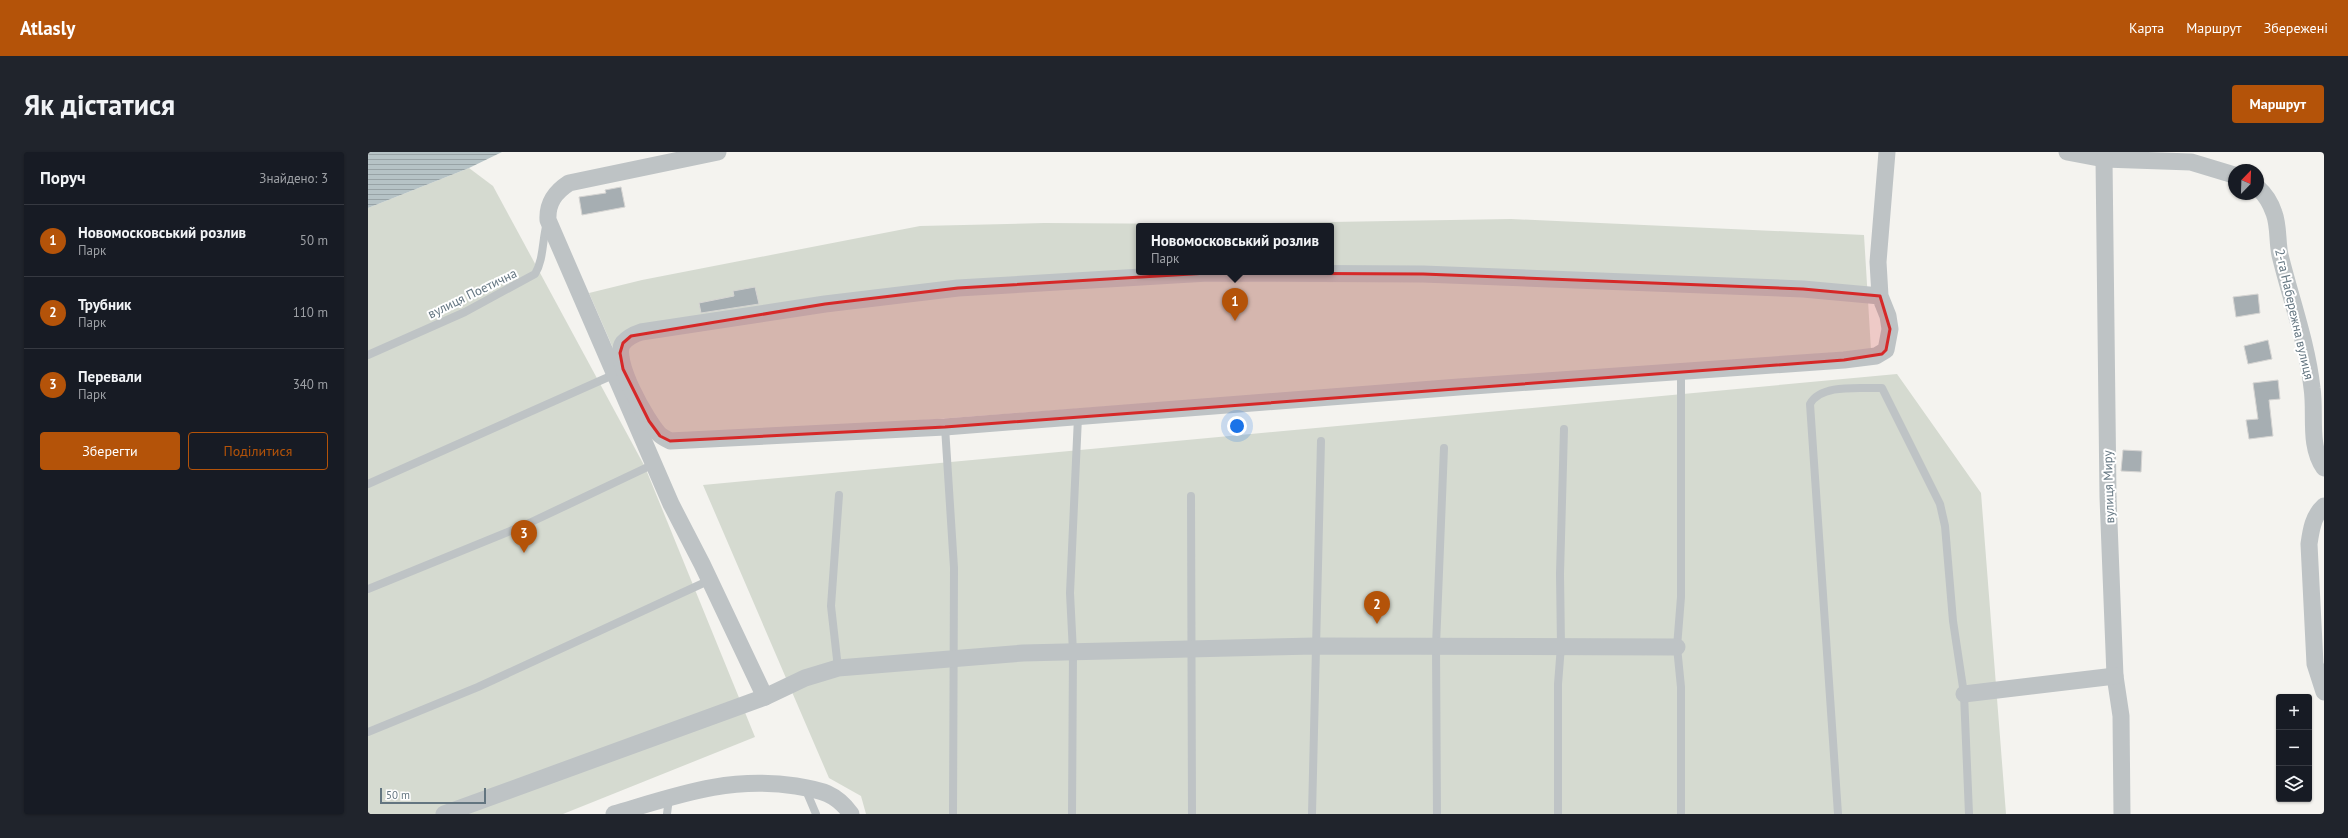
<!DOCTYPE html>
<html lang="uk">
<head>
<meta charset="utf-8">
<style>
	:root { --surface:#171b24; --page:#20242c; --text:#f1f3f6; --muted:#9ea1a6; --line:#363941; --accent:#b45309 }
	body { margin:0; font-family:"PT Sans",sans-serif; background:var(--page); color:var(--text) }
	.controls { position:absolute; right:12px; bottom:12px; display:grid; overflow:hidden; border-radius:4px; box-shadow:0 1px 3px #0004 }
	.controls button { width:36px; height:36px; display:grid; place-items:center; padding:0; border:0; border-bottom:1px solid var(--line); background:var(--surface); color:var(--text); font:20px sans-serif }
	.compass { position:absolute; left:1860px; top:12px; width:36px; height:36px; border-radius:50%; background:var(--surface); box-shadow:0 1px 3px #0004; rotate:23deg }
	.scale { position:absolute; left:12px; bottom:10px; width:106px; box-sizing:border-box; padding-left:4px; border:2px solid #637580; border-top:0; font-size:11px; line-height:14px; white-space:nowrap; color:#637580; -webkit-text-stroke:3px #fff; paint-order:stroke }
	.you { position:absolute; left:869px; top:274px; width:14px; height:14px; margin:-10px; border:3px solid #fff; border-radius:50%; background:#1a73e8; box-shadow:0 0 0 6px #1a73e833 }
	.badge { display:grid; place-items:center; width:26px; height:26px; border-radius:50%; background:var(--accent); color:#fff; font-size:13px; font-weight:700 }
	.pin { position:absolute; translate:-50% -33px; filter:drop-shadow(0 1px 2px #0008) }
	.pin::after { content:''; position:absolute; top:21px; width:14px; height:12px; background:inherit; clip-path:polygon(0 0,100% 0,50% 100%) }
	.popup { position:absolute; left:768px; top:71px; width:198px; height:52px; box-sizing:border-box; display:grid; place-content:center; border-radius:4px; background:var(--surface); filter:drop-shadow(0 1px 3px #0005); font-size:13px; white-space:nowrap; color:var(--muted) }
	.popup b { font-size:15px; color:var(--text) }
	.popup::after { content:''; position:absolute; left:50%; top:100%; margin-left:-8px; border:8px solid transparent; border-top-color:var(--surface) }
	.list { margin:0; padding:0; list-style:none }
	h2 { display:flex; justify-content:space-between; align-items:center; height:52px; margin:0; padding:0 16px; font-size:17px }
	h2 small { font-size:13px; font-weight:400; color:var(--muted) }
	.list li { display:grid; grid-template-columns:26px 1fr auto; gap:12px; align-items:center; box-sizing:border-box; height:72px; padding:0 16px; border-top:1px solid var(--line) }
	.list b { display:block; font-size:15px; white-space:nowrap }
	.list p { margin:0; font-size:13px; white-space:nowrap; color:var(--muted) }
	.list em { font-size:13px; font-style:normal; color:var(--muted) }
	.actions { display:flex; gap:8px; padding:12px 16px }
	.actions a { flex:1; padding:9px 0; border:1px solid var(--accent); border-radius:4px; text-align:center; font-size:14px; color:var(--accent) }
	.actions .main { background:var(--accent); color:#fff }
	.icon { flex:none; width:22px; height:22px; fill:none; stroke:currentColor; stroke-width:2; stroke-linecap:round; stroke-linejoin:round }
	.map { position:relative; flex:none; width:1956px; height:662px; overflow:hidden; border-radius:4px }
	header { display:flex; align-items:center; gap:24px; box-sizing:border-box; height:56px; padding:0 20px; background:var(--accent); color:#fff }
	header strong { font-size:19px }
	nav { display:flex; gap:22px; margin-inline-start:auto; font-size:14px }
	.intro { display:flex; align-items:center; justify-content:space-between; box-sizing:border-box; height:96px; padding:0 24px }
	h1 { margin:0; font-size:28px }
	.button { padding:10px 18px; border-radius:4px; background:var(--accent); color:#fff; font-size:14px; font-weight:700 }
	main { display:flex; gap:24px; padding:0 24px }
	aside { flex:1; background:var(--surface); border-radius:4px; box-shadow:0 1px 3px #0004 }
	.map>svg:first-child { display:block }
</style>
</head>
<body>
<header>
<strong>Atlasly</strong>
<nav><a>Карта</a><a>Маршрут</a><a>Збережені</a></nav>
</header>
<div class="intro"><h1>Як дістатися</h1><a class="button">Маршрут</a></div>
<main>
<aside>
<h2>Поруч<small>Знайдено: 3</small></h2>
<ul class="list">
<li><span class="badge">1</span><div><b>Новомосковський розлив</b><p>Парк</p></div><em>50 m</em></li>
<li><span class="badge">2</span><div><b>Трубник</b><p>Парк</p></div><em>110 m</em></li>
<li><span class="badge">3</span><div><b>Перевали</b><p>Парк</p></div><em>340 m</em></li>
</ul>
<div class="actions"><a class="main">Зберегти</a><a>Поділитися</a></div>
</aside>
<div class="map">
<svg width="1956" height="662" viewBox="0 0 1956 662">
	<defs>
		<pattern id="water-rules" width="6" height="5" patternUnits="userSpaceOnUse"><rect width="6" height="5" fill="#b6c3c6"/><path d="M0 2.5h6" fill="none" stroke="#98a3a6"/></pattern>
	</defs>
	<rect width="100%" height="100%" fill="#f4f3ef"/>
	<g fill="#d5dad0" fill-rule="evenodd">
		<polygon points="101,16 125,34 277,315 387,585 195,662 0,662 0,56"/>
		<path d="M 1143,67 L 1496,83 L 1503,198 L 285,288 L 221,141 L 274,128 L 552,74 L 676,71 L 841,72 ZM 771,74 L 963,74 L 963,120 L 771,120 Z"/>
		<polygon points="1529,222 1613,341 1638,662 498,662 493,644 461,626 335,333"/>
	</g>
	<polygon fill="url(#water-rules)" points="0,0 134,0 101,16 0,56"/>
	<g fill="#a6aeb2" stroke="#d5d4d2">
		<polygon points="253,35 257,55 214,63 211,45 238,41 237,38"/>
		<polygon points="387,135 391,152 333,161 331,151 366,144 365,139"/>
		<polygon points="1890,142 1892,161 1868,165 1865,145"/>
		<polygon points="1900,188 1904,207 1880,212 1876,194"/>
		<polygon points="1910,228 1912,247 1901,248 1905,284 1881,287 1878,268 1890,267 1885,231"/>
		<polygon points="1755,298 1774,299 1773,320 1753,319"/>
	</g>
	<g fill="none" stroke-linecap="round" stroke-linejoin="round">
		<g stroke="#bec3c5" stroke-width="8">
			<path d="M 0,203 L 97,160 L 167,122 C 176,107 174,88 179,71"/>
			<polyline points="1313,219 1313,445 1309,495 1313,535 1313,662"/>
			<polyline points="577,275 586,416 585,662"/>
			<polyline points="0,332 245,223"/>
			<polyline points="823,344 824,662"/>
			<polyline points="0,437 157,373 286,312"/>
			<polyline points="470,516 463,454 471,343"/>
			<polyline points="0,580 110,535 342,428"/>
			<polyline points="437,636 448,662"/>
			<polyline points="299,662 301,646"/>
			<polyline points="704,662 705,500 702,441 710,265"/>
			<polyline points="944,662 953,289"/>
			<polyline points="1069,662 1068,494 1076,296"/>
			<polyline points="1190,662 1190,532 1193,494 1192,422 1196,277"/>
			<path d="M 1470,662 L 1442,252 C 1453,231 1493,237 1514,236 L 1572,352 L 1577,374 L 1585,469 L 1596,542 L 1601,662"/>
		</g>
		<g stroke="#bec3c5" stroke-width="17">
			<path d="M 350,0 L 201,31 C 187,40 179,51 180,68 L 303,352 L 334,412 L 397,545"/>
			<polyline points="1699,0 1736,7 1823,10 1866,23"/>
			<polyline points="1736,7 1740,345 1747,524 1753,564 1754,662"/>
			<path d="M 1890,36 C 1898,43 1903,52 1906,61 C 1911,74 1909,90 1912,103 C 1923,148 1939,191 1944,236 C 1948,262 1940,293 1956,316"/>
			<path d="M 1512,144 L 1435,137 L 1055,122 L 840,121 L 590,136 L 457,152 L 273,180 C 267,182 260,185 255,191 C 243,207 279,269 291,282 C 294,285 298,287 302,289 L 577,275 L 1091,235 L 1476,208 L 1508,204 L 1518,198 L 1522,177 L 1520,164 L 1512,144 L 1510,110 L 1519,0"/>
			<path d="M 1956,354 C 1945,364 1943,378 1941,392 L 1947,512 L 1956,540"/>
			<polyline points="1596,542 1747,524"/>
			<polyline points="76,662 397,545 437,526 470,516 655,501 947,494 1309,495"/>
			<path d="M 246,662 C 310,643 360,624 428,634 C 453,638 468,641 483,662"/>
		</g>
	</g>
	<path fill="#d62828" fill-opacity="0.2" stroke="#d62828" stroke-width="3" stroke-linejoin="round" d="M 840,121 L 1055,122 L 1435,137 L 1512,144 L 1522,177 L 1518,198 L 1514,202 L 1476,208 L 577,275 L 302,289 L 292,284 L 281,269 L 255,217 L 252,201 L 255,191 L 263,184 L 457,152 L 590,136 Z"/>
	<g text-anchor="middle" stroke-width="4" stroke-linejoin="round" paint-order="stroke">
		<g font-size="13" fill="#637580" stroke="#fff">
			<text transform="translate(104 141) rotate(-26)" y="5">вулиця Поетична</text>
			<text transform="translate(1927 162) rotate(77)" y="5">2-га Набережна вулиця</text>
			<text transform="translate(1740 335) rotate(-92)" y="5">вулиця Миру</text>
		</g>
	</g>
</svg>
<div class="controls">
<button>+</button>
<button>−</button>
<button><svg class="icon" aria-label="layers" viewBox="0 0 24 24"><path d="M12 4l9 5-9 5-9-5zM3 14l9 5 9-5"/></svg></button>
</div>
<svg class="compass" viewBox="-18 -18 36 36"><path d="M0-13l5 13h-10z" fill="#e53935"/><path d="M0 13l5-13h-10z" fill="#9ea1a6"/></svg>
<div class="scale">50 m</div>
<div class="you"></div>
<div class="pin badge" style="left:867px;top:169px">1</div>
<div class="popup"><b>Новомосковський розлив</b>Парк</div>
<div class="pin badge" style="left:1009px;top:472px">2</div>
<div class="pin badge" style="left:156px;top:401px">3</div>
</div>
</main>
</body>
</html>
